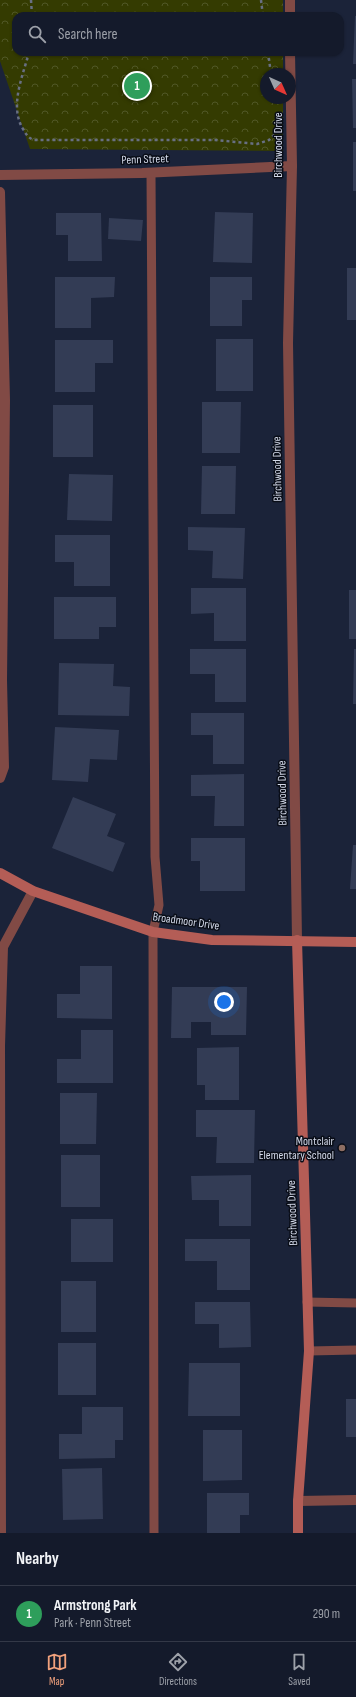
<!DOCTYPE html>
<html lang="en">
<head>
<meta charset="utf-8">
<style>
	:root { --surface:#141a2b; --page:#212737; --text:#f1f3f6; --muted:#9da1a9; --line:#333847; --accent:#f1a17c }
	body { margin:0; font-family:"Sofia Sans Condensed",sans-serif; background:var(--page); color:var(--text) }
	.compass { position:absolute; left:260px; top:68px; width:36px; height:36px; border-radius:50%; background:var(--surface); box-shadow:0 1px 3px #0004; rotate:135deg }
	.you { position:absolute; left:224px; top:1002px; width:14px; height:14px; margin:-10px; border:3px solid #fff; border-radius:50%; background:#1a73e8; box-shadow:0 0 0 6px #1a73e833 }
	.badge { display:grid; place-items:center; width:26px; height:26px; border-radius:50%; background:var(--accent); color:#fff; font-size:13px; font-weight:700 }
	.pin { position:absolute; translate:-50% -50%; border:2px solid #fff; box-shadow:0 1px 4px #0006 }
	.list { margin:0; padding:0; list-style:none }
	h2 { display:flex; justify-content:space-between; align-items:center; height:52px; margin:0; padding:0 16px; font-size:17px }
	h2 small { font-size:13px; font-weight:400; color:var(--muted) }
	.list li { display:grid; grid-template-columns:26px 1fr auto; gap:12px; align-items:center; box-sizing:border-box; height:56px; padding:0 16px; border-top:1px solid var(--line) }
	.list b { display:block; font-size:15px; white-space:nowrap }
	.list p { margin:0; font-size:13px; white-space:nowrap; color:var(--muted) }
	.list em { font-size:13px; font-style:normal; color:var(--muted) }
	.icon { flex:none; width:22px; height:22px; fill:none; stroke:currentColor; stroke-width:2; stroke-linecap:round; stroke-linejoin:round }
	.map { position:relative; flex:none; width:356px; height:1533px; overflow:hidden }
	.search { position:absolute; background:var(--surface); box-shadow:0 1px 3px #0004; left:12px; right:12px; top:12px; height:44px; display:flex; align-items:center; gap:10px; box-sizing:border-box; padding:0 14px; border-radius:12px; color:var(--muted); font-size:15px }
	.sheet { height:108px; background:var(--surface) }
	nav { display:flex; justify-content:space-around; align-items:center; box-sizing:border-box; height:56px; border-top:1px solid var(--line); background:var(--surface); font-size:11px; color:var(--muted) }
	nav a { display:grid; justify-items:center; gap:2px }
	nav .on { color:var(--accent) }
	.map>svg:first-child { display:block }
</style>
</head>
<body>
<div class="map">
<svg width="356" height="1533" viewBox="0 0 356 1533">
	<defs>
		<pattern id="forest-crowns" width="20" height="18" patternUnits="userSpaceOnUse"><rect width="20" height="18" fill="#343b01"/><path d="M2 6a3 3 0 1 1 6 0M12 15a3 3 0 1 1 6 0" fill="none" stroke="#505726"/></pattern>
	</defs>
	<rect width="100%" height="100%" fill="#1b2339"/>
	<polygon fill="url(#forest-crowns)" points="0,0 283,0 283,16 16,16 16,52 283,52 283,74 266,74 266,98 283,98 283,151 30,149 0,61"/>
	<g fill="#333c55">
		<polygon points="355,16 356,16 356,64 353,64"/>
		<polygon points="352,79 356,79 356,128 353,128"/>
		<rect x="353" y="142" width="3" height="49"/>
		<polygon points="215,212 253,213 252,263 213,262"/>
		<polygon points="56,213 101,213 102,261 68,261 68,235 56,235"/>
		<polygon points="109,218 143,220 141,241 108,239"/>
		<rect x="347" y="268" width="9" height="52"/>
		<polygon points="55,277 115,277 114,297 91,298 91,328 55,328"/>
		<polygon points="210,277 252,277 252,300 242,300 242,326 210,326"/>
		<rect x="216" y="339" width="37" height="52"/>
		<polygon points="55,340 113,340 113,363 95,363 95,392 55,392"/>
		<polygon points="202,402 241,402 240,453 202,453"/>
		<rect x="53" y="405" width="40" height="52"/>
		<polygon points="202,466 236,466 235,514 201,514"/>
		<polygon points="69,474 113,475 112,521 67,520"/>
		<polygon points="188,527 245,528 243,579 212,578 213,551 188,550"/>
		<polygon points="55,535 110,535 110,586 74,586 74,562 55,562"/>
		<polygon points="191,588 246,588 246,641 214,641 214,613 191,614"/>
		<rect x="349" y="590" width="7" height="49"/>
		<polygon points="54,597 116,597 116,627 99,627 99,639 54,639"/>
		<polygon points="190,649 246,649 246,702 215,702 215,674 190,674"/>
		<polygon points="354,649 356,649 356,704 353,704"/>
		<polygon points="59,663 114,664 113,686 130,687 129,716 58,715"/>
		<polygon points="191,713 244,713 244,764 213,764 213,735 191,735"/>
		<polygon points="55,727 119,730 117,760 90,759 88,782 52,780"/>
		<polygon points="244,774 244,826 214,826 215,796 191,796 191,775"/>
		<polygon points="73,797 116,814 107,836 125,843 113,872 52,848"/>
		<polygon points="191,838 245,838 245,891 200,891 200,861 191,861"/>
		<polygon points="353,845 356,845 356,889 350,889"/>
		<polygon points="80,966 112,966 112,1019 57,1018 57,994 80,994"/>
		<polygon points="172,987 247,987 246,1035 211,1035 211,1022 191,1022 191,1038 171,1038"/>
		<polygon points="81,1030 113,1030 113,1083 57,1083 57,1059 81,1059"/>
		<polygon points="239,1047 239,1100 205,1100 205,1085 197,1085 197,1048"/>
		<polygon points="60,1093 97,1093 96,1144 60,1144"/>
		<polygon points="196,1110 255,1110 254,1163 216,1163 217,1137 196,1137"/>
		<rect x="61" y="1155" width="39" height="52"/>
		<polygon points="251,1175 251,1226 219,1226 219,1200 192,1200 191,1176"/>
		<rect x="71" y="1219" width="42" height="43"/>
		<polygon points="185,1239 250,1239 250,1290 217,1290 217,1261 185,1261"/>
		<rect x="61" y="1281" width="35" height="51"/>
		<polygon points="195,1302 250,1302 251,1347 219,1348 219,1324 195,1324"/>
		<rect x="58" y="1343" width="38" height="52"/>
		<polygon points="189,1363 240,1363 240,1416 188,1416"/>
		<rect x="346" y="1399" width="10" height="38"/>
		<polygon points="82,1407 123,1407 123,1440 115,1440 115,1458 59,1459 59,1434 82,1434"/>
		<polygon points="203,1430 242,1430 242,1480 203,1481"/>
		<polygon points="102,1468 103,1519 63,1520 62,1469"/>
		<polygon points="207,1493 249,1493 249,1515 240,1515 240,1533 207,1533"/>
	</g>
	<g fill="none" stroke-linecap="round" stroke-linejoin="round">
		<g stroke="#686f83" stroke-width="2.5" stroke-dasharray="3 3" stroke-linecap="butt">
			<polyline points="31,0 32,16"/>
			<polyline points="261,0 263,16"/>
			<path d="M 29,52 C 23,76 9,106 23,129 C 26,134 28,138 34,140 L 215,140 L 257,144 L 269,140 L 275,134"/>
			<polyline points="268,52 271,74"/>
		</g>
		<g stroke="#814a45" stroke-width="9">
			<polyline points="151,173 155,857 159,905 153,932 154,1533"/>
			<polyline points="307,1302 356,1303"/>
			<polyline points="309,1351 356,1350"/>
		</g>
		<g stroke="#814a45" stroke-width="10">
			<polyline points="290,0 290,16"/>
			<polyline points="290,52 292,166 288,343 297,940"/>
			<polyline points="0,175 142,173 292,166"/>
			<polyline points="0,192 5,400 2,680 4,767 0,778"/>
			<polyline points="298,1501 356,1500"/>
			<polyline points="1,1533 0,1046 3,947 33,891"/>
		</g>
		<g stroke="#b45d56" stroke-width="10">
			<polyline points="0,873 33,891 153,932 212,940 356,942"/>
			<polyline points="297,940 309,1351 298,1501 298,1533"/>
		</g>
	</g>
	<circle fill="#8d6e63" stroke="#090d17" stroke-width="1.5" cx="342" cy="1148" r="4"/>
	<g text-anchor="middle" stroke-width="3" stroke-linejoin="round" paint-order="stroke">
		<g font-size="12" fill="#d3d9e9" stroke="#090d17">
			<text transform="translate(278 145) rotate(-90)" y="4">Birchwood Drive</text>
			<text transform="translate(145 159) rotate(-2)" y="4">Penn Street</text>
			<text transform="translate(277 469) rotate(-91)" y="4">Birchwood Drive</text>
			<text transform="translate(282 793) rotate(-91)" y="4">Birchwood Drive</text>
			<text transform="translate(186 921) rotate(8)" y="4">Broadmoor Drive</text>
			<text transform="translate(292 1213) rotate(-92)" y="4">Birchwood Drive</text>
		</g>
		<g font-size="12" fill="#d3d9e9" stroke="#090d17" text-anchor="end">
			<text x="334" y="1145">Montclair<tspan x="334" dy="14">Elementary School</tspan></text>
		</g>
	</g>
</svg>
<svg class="compass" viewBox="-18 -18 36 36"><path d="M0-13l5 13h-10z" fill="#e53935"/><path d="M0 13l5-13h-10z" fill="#9da1a9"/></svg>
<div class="you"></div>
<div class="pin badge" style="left:137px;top:86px;background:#2e9e5b">1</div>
<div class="search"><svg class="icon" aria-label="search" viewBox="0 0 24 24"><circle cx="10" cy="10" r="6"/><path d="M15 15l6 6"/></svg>Search here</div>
</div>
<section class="sheet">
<h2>Nearby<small></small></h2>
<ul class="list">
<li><span class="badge" style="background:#2e9e5b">1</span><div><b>Armstrong Park</b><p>Park · Penn Street</p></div><em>290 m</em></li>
</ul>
</section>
<nav>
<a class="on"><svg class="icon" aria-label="map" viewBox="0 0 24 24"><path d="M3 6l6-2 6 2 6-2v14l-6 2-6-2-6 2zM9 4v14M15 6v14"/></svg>Map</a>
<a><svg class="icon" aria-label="directions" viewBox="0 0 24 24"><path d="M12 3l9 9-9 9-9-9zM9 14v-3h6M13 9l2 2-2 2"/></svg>Directions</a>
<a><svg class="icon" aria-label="saved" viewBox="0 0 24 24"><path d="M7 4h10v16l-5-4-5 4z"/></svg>Saved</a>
</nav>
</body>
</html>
